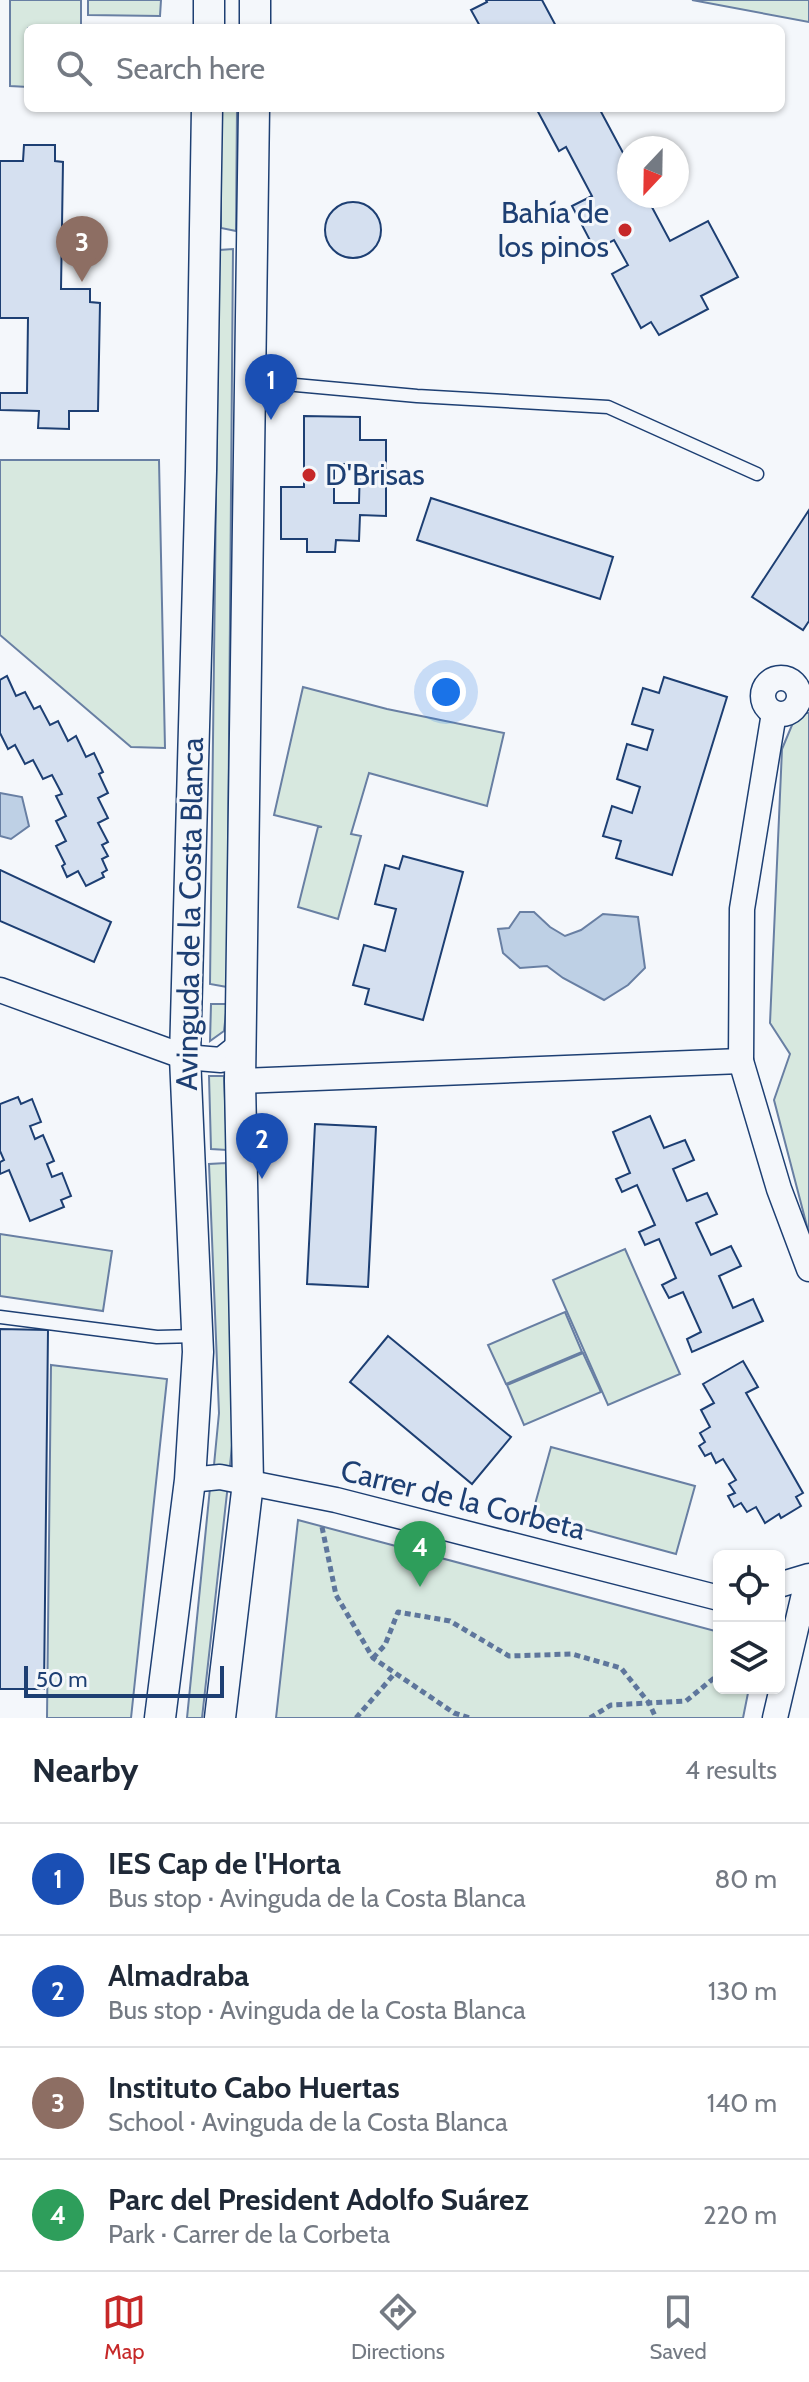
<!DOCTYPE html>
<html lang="en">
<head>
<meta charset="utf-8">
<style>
	:root { --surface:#fff; --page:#f2f2f3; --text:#1f2937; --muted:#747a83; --line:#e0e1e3; --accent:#c62828 }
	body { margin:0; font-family:Cabin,sans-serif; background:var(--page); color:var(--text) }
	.controls { position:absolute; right:24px; bottom:24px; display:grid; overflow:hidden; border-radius:12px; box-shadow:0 2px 6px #0004 }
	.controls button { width:72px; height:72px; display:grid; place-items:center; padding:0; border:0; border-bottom:2px solid var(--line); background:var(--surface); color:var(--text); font:40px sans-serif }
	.compass { position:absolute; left:617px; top:136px; width:72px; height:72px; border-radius:50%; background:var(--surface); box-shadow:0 2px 6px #0004; rotate:202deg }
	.scale { position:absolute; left:24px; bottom:20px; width:200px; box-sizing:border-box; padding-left:8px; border:4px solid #1d3f73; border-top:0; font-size:22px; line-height:28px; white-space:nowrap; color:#1d3f73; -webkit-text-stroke:6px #f4f7fb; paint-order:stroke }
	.you { position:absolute; left:446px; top:692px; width:28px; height:28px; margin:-20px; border:6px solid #fff; border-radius:50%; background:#1a73e8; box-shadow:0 0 0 12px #1a73e833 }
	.badge { display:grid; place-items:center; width:52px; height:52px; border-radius:50%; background:var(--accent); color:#fff; font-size:26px; font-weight:700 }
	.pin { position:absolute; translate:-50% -66px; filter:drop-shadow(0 2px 4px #0008) }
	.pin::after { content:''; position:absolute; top:42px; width:28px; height:24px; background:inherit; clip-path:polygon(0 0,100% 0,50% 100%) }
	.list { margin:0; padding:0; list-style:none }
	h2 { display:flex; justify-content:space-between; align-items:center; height:104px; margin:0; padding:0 32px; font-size:34px }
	h2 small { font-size:26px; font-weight:400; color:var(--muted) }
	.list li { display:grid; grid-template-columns:52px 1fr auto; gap:24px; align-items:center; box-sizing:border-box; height:112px; padding:0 32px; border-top:2px solid var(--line) }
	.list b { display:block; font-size:30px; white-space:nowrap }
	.list p { margin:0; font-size:26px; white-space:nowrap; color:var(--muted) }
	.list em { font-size:26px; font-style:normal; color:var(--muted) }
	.icon { flex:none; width:44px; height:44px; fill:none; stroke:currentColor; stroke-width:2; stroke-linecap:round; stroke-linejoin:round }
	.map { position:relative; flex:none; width:809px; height:1718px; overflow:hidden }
	.search { position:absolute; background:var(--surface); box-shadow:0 2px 6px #0004; left:24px; right:24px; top:24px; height:88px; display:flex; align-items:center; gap:20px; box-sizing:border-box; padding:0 28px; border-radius:12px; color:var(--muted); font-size:30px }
	.sheet { height:552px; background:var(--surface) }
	nav { display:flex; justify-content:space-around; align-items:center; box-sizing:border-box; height:112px; border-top:2px solid var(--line); background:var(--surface); font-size:22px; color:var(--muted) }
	nav a { display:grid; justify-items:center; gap:4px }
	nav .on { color:var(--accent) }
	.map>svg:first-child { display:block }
</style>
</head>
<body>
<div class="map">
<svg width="809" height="1718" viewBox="0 0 809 1718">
	<rect width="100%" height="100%" fill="#f4f7fb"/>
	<g fill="#d7e8df" stroke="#687fa3" stroke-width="2">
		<polygon points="10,0 81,0 81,28 28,28 28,87 10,86"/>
		<polygon points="88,0 161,0 160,16 88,15"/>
		<polygon points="692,0 809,0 809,22"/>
		<polygon points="221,108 237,108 236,231 221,228"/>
		<polygon points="233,249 227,987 210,984 219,250"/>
		<polygon points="0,460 159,460 165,748 131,747 0,635"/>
		<polygon points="303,687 387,709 504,733 487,806 369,773 351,834 361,836 338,919 298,907 318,827 322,827 274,815"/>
		<polygon points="797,713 809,713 809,1234 774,1100 790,1054 770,1023 782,749"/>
		<polygon points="211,1004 227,1004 224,1031 210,1041"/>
		<polygon points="209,1076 224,1076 227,1150 211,1149"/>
		<polygon points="226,1163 235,1414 230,1466 214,1465 219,1413 209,1164"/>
		<polygon points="0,1234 112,1251 103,1311 0,1296"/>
		<polygon points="625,1249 680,1374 608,1405 553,1280"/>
		<polygon points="565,1312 582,1352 506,1384 488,1345"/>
		<polygon points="583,1353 601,1392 524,1425 507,1385"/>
		<polygon points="51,1365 167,1379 131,1718 47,1718"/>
		<polygon points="551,1447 695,1486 676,1554 532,1515"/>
		<polygon points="228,1484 202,1718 187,1718 210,1488"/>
		<polygon points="298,1520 719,1632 719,1688 749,1688 743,1718 276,1718"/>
	</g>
	<g fill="#bed0e5" stroke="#687fa3" stroke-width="2">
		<polygon points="0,793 22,797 29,826 11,839 0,836"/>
		<polygon points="520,912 534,912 550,927 565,936 581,930 603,914 638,917 645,968 628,985 604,1000 563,978 547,966 520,968 503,953 498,929 509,928"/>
	</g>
	<g fill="#d5e0f0" stroke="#1d3f73" stroke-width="2" fill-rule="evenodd">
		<polygon points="486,0 542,0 557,28 481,28 471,10 487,2"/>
		<polygon points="536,108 599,108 629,164 629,196 646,196 670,241 708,221 738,277 701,296 708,309 659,335 651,322 641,328 612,274 628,265 614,240 595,250 572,206 592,196 566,147 559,151"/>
		<polygon points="24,145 55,145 55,161 63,162 61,289 90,289 90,302 100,303 98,411 69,411 69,429 38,428 39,411 0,410 0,393 27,393 28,318 0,318 0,161 23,161"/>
		<circle cx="353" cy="230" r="28"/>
		<path d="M 304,416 L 360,417 L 360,440 L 386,440 L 386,516 L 360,515 L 359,541 L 336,540 L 335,552 L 307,552 L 307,539 L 281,539 L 281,487 L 304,487 ZM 334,464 L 360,464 L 359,503 L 334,503 Z"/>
		<polygon points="431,498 613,557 600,599 417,540"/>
		<polygon points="809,510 809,621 803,630 752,597"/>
		<polygon points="7,676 16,696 25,692 34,709 40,706 50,725 58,721 68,741 76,736 86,757 94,753 103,772 99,774 108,793 98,798 108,818 98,823 108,842 102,845 108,856 102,859 107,870 102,873 104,877 86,886 78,871 67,877 62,866 65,864 56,846 66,841 56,821 66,816 56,796 62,794 52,775 43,779 33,760 25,764 15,745 8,749 0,733 0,680"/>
		<polygon points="664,677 727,697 672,875 616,858 621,841 603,836 612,806 632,813 640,787 617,779 627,744 647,750 653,730 632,724 643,688 659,693"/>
		<polygon points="403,856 463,872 423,1020 365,1004 369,989 353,985 364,945 385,951 396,909 375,904 385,865 399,869"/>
		<polygon points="0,870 111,922 94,962 0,921"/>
		<polygon points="18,1097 21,1104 32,1099 41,1122 30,1126 35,1139 43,1135 54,1161 47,1164 52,1177 62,1173 71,1196 61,1200 64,1207 30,1221 9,1170 0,1174 0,1162 4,1160 0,1151 0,1104"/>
		<polygon points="650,1116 664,1148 685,1140 694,1160 673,1169 687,1201 707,1193 717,1214 696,1223 711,1255 731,1246 741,1266 719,1276 733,1308 753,1299 763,1321 692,1352 687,1339 701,1332 683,1292 669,1298 662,1285 676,1278 659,1239 645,1245 639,1232 655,1225 637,1185 622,1192 616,1179 630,1173 613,1132"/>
		<polygon points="315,1124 376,1127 368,1287 307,1284"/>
		<polygon points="0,1329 48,1330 44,1689 0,1689"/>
		<polygon points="388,1336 511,1437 472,1484 350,1382"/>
		<polygon points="743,1361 758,1387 746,1393 803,1493 796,1497 801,1506 781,1518 779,1514 765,1523 756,1507 747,1512 741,1503 734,1507 728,1496 735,1493 729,1484 736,1480 723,1459 716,1463 711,1453 705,1456 699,1446 705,1442 700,1433 710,1427 701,1410 714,1403 703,1384"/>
	</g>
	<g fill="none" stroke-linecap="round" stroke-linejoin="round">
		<g stroke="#1d3f73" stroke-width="15">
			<g id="service">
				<polyline points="251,381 417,396 608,407 757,474"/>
				<polyline points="0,1317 157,1337 197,1336"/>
			</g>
		</g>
		<g stroke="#1d3f73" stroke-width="21">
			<polyline id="pedestrian" points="799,696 809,696"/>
		</g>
		<g stroke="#1d3f73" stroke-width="27">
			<g id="minor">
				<circle cx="781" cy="696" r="18"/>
				<polyline points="774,713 742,909 741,1061 779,1189 809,1269"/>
				<polyline points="0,990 185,1057 221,1060 241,1044"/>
				<polyline points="240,1081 741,1061"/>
				<polyline points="190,1480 220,1477 336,1500 719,1598"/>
				<polyline points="779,1585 809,1576"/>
				<polyline points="775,1718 808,1577"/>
			</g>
		</g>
		<g stroke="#1d3f73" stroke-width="33">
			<g id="tertiary">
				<polyline points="209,28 209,0"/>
				<polyline points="255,28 255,0"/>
				<polyline points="160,1718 190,1480 198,1352 185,1057 201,471 207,108"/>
				<polyline points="220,1718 248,1483 240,1081 254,108"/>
			</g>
		</g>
		<g stroke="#5e769c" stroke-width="5" stroke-dasharray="6 4" stroke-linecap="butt">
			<polyline points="322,1527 336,1595 373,1658 454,1713 470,1718"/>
			<polyline points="373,1658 385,1645 398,1612 450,1621 509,1656 572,1654 621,1668 649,1703 656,1718"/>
			<polyline points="356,1718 395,1673"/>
			<polyline points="590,1718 611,1705 686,1701 719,1674"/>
		</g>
		<use href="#service" stroke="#f4f7fb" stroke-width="12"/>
		<use href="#pedestrian" stroke="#f4f7fb" stroke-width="18"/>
		<use href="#minor" stroke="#f4f7fb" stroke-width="24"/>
		<use href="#tertiary" stroke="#f4f7fb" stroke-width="30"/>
	</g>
	<g fill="#c62828" stroke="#f4f7fb" stroke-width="3">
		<circle cx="625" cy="230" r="8"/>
		<circle cx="309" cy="475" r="8"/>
	</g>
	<g text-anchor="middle" stroke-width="6" stroke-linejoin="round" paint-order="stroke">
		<g font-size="30" fill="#1d3f73" stroke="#f4f7fb" text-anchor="end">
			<text x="609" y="223">Bahía de<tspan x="609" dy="34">los pinos</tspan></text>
			<text x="325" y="485" text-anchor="start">D'Brisas</text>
		</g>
		<g font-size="30" fill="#1d3f73" stroke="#f4f7fb">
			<text transform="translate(190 914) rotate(-89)" y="10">Avinguda de la Costa Blanca</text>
			<text transform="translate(463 1500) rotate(14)" y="10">Carrer de la Corbeta</text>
		</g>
	</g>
</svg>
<div class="controls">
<button><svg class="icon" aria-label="locate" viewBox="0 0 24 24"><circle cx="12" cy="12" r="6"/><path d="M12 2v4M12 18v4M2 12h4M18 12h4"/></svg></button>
<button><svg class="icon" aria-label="layers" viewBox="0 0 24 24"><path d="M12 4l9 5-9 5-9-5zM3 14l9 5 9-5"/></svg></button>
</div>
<svg class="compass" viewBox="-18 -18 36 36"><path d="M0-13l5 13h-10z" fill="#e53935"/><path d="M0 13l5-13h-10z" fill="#747a83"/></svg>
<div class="scale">50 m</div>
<div class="you"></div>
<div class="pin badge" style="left:271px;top:420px;background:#1a4fb4">1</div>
<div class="pin badge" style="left:262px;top:1179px;background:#1a4fb4">2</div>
<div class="pin badge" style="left:82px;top:282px;background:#8d6e63">3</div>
<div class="pin badge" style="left:420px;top:1587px;background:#2e9e5b">4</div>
<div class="search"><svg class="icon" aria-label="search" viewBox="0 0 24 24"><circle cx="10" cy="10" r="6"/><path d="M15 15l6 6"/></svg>Search here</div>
</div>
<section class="sheet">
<h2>Nearby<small>4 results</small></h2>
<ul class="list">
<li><span class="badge" style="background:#1a4fb4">1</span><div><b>IES Cap de l'Horta</b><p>Bus stop · Avinguda de la Costa Blanca</p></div><em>80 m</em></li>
<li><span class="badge" style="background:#1a4fb4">2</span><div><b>Almadraba</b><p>Bus stop · Avinguda de la Costa Blanca</p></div><em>130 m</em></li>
<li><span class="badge" style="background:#8d6e63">3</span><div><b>Instituto Cabo Huertas</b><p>School · Avinguda de la Costa Blanca</p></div><em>140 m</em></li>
<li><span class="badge" style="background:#2e9e5b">4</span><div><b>Parc del President Adolfo Suárez</b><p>Park · Carrer de la Corbeta</p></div><em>220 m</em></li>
</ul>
</section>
<nav>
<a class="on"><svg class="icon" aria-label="map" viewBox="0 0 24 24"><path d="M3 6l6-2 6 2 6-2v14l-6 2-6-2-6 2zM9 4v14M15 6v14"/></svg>Map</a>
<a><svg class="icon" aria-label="directions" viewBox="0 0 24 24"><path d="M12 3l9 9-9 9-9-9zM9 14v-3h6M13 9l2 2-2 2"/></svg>Directions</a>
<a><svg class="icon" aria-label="saved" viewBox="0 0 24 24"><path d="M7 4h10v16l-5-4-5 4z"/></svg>Saved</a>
</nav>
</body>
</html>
